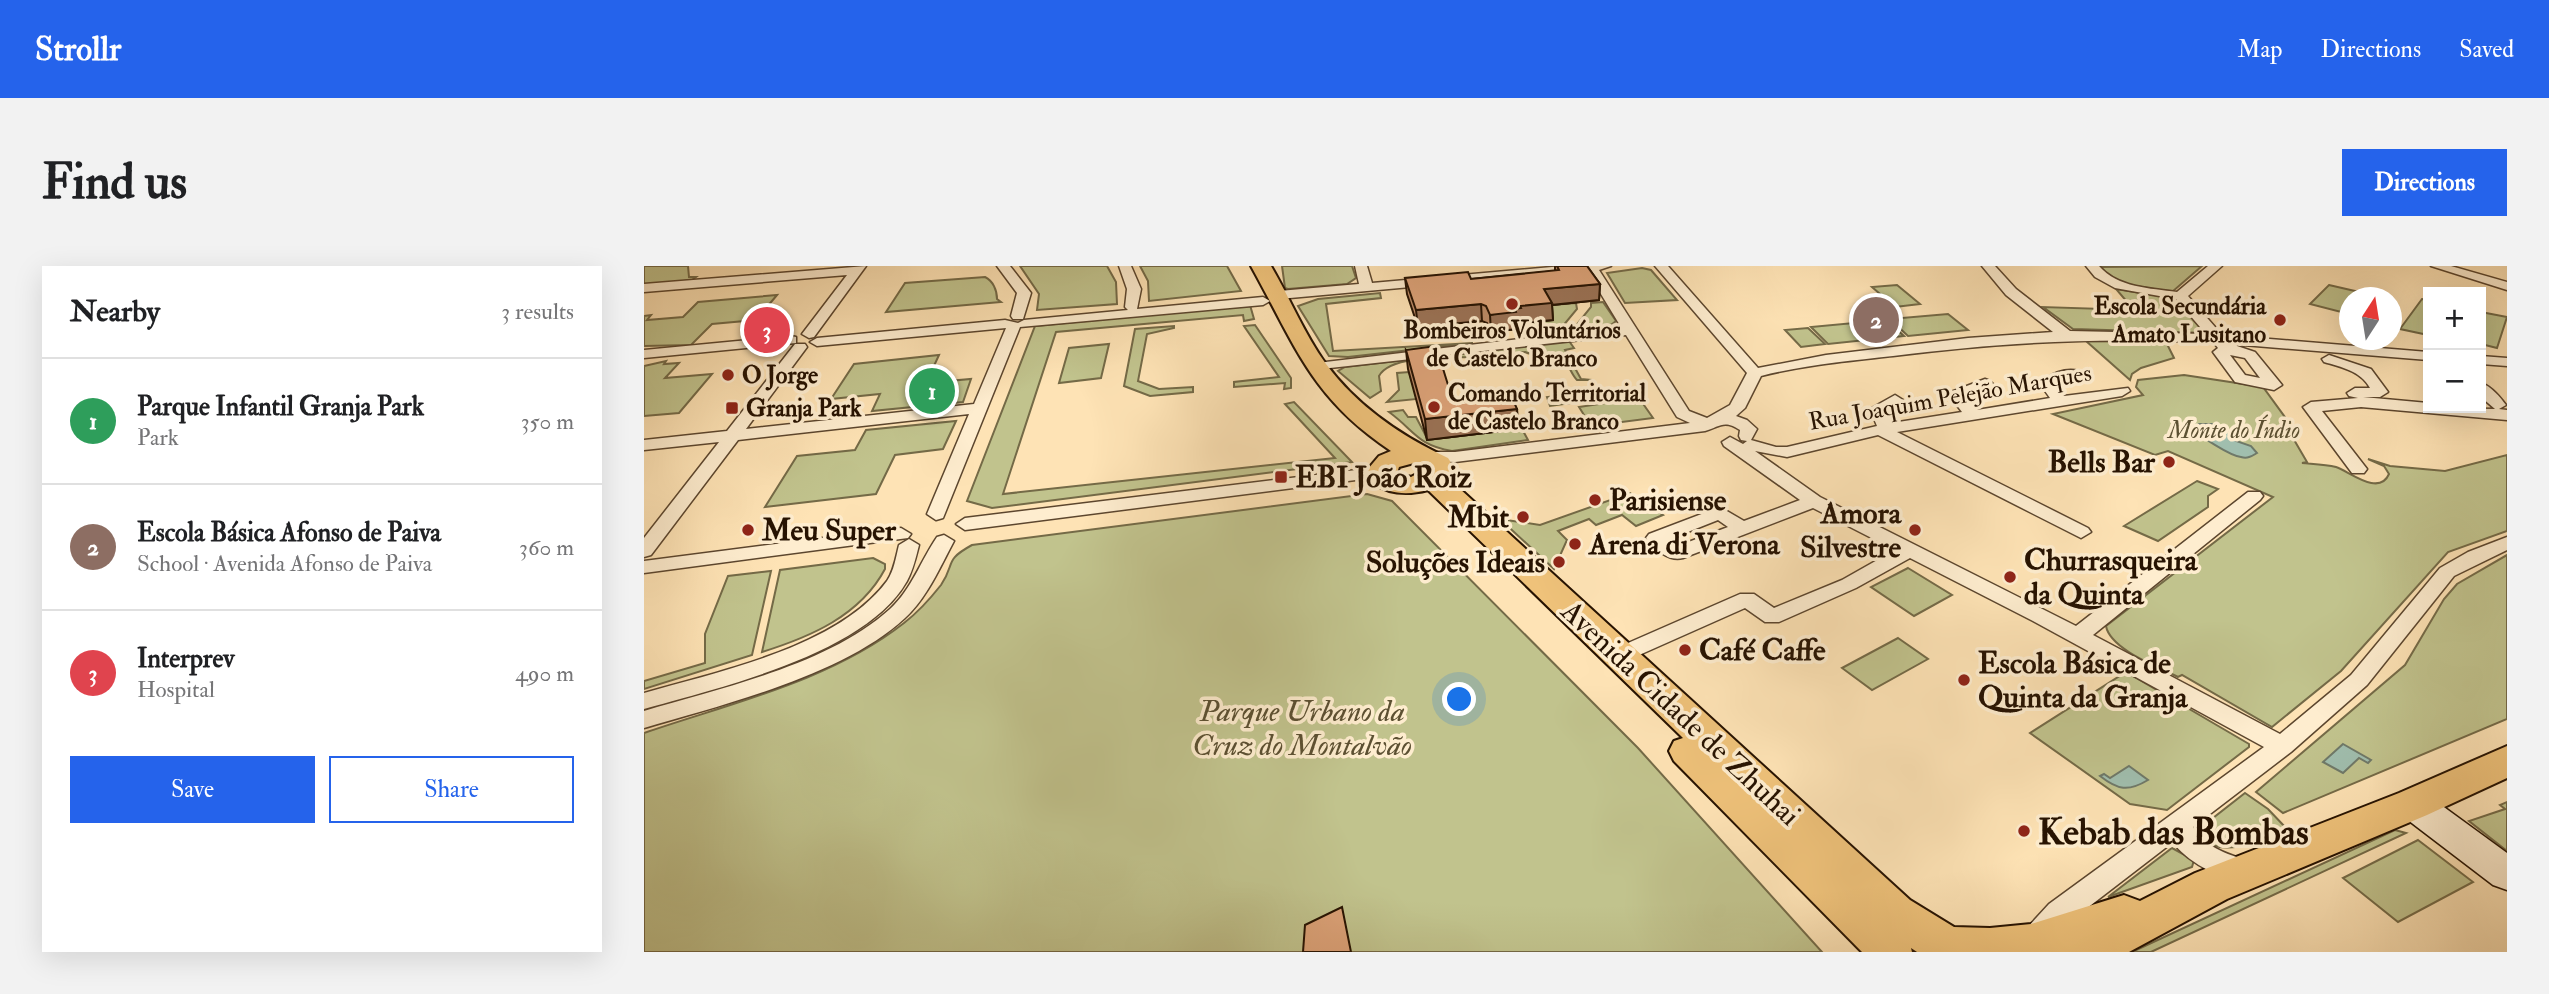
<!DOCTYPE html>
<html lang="en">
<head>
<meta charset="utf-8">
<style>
	:root { --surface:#fff; --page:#f2f2f2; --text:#202124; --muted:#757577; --line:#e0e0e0; --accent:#2563eb }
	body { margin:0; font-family:"IM FELL Double Pica",serif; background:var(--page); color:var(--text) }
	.controls { position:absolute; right:21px; top:21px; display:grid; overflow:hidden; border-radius:0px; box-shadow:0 7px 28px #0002 }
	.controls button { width:63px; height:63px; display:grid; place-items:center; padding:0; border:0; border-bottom:2px solid var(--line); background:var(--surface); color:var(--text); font:35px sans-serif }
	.compass { position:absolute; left:1695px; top:21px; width:63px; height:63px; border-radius:50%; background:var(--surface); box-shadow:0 7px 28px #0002; rotate:12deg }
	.you { position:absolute; left:816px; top:434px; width:24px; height:24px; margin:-18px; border:5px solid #fff; border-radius:50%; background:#1a73e8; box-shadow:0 0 0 10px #1a73e833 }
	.badge { display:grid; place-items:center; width:46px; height:46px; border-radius:50%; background:var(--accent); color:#fff; font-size:23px; font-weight:700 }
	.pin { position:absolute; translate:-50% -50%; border:4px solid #fff; box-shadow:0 2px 7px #0006 }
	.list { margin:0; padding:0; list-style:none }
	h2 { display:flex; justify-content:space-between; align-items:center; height:91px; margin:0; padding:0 28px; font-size:30px }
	h2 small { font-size:23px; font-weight:400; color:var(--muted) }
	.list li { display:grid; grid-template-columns:46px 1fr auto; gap:21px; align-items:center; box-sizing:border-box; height:126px; padding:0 28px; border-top:2px solid var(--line) }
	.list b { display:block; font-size:26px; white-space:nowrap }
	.list p { margin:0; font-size:23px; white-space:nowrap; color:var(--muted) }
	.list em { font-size:23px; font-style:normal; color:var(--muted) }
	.actions { display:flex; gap:14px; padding:21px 28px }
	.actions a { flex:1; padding:16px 0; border:2px solid var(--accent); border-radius:0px; text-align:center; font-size:24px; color:var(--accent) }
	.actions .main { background:var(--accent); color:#fff }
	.map { position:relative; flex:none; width:1863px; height:686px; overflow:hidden; border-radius:0px }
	header { display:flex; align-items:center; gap:42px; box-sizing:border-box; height:98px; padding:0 35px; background:var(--accent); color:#fff }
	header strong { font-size:33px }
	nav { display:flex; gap:38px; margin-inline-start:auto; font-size:24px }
	.intro { display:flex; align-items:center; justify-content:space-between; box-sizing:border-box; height:168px; padding:0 42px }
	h1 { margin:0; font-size:49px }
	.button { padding:18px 32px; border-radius:0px; background:var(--accent); color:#fff; font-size:24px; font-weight:700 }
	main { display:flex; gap:42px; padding:0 42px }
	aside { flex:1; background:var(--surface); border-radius:0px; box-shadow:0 7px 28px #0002 }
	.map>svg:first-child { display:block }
</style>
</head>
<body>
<header>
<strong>Strollr</strong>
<nav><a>Map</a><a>Directions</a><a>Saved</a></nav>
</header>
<div class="intro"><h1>Find us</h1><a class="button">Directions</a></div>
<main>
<aside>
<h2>Nearby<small>3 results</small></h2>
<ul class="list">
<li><span class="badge" style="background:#2e9e5b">1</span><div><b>Parque Infantil Granja Park</b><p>Park</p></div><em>350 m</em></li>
<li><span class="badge" style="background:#8d6e63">2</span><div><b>Escola Básica Afonso de Paiva</b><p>School · Avenida Afonso de Paiva</p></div><em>360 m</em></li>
<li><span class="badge" style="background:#e0444e">3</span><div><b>Interprev</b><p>Hospital</p></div><em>490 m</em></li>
</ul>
<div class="actions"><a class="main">Save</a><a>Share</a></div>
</aside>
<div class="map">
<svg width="1863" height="686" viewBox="0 0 1863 686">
	<rect width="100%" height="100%" fill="#fee3b5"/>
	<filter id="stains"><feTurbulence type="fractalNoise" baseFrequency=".00286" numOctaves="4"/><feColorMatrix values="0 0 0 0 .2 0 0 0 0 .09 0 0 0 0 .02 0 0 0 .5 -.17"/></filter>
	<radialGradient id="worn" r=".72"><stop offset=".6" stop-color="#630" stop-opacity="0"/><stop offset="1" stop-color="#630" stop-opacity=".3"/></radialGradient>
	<g fill="#c1c38d" stroke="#746a47" stroke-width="2">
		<polygon points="0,0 44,0 45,11 52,11 48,14 0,20"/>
		<polygon points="376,0 463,0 472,16 473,38 393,44 395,28"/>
		<polygon points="496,0 583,0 597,25 505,35 504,15"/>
		<polygon points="638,0 708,0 712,12 703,18 644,23 641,22"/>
		<polygon points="1558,0 1528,26 1480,18 1458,5 1456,1"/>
		<polygon points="998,2 1007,4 1033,34 981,37 963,7"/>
		<path d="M 341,11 C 349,15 353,24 353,33 L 357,36 L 242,46 L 261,17 Z"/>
		<polygon points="1253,19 1276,38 1251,41 1228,21"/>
		<polygon points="1685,19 1737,31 1706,32 1705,48 1666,38"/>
		<polygon points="1472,23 1529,32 1563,67 1429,63 1399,41 1490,44"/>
		<polygon points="736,27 737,32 682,38 689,85 829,77 704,91 685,90 654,40 674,33"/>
		<polygon points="133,29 112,54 68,58 47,79 0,80 0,50 7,49 3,54 39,51 54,36"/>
		<polygon points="1778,33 1784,34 1784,69 1756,63"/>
		<path d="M 959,36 L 972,55 C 962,65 945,65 932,65 L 930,62 L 947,41 L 947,37 Z"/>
		<polygon points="932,37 933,43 918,61 920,65 917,67 890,70 884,57 908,54 896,40"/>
		<polygon points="606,39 610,53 600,55 599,49 412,66 359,228 691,192 641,138 650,136 708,196 348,242 323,235 391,60"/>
		<polygon points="1837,46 1863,51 1853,82 1837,78"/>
		<polygon points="1304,48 1324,64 1264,70 1246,53"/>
		<polygon points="1242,54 1260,70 1184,78 1167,61"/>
		<polygon points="611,59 647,112 647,122 640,123 641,117 590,121 590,116 635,111 600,60"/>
		<polygon points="530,60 530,62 503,68 494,115 515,123 549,121 549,126 506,130 480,120 491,63"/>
		<polygon points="1164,62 1181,78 1157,81 1141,64"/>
		<path d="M 925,75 L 930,82 L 921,84 L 937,113 L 948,114 L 933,114 C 927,108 926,100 920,95 C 909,84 893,92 881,86 C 864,88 847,90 831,91 C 808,92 747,88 735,110 L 737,125 L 726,132 L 694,105 L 701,101 Z"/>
		<polygon points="1442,75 1522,76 1530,92 1497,102 1488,108 1486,114"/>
		<polygon points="465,78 457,112 415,117 425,82"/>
		<polygon points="295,89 282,117 327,113 319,136 228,145 236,128 187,133 210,98"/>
		<polygon points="22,95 20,98 35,97 21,112 68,108 35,147 0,150 0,100"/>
		<polygon points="765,106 773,133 743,136 755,124 753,107"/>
		<path d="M 1540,109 L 1619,121 L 1646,158 L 1642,160 L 1663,196 L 1658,197 C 1669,198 1681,198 1692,201 C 1705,205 1735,231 1745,208 L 1740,200 L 1724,193 L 1746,200 L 1801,205 L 1863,189 L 1863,265 L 1804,286 L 1697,405 L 1628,461 L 1538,409 L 1534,411 C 1514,401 1466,383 1462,360 L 1629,231 L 1524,185 L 1511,189 L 1409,148 L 1499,129 L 1492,121 L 1494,114 Z"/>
		<polygon points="925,122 928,126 959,124 964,132 906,140 903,131 922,129 919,123"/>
		<polygon points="995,132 1009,152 947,160 935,141"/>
		<path d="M 759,144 L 764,151 L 772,151 L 784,174 L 874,163 L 878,163 L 884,174 L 808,185 C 773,179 771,165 745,146 Z"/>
		<polygon points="312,155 299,183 251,189 232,228 121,241 153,190 211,184 222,164"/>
		<polygon points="1553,215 1574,223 1564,230 1564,241 1514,275 1480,260"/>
		<polygon points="986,227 1019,249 992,260 978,249 952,259 945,253 914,265 923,274 910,303 856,253 896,259"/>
		<path d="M 723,228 L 748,235 L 994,482 L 1178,686 L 0,686 L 0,467 C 87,437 186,415 260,357 C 273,347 286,333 297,319 C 312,297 299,295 328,279 Z"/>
		<polygon points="1863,289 1863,453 1639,547 1612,526 1761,399 1800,333 1813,318"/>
		<path d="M 229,292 L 241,298 L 241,303 C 216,350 166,371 118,386 L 136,304 Z"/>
		<polygon points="1264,302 1308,329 1270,350 1227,321"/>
		<polygon points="127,305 108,389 0,423 0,415 61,397 61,368 84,310"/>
		<polygon points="1254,372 1284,393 1228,424 1198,402"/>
		<polygon points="1482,406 1605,478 1605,481 1523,544 1486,538 1386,467"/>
		<path d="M 1601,527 L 1624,543 L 1642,562 C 1614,574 1588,591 1558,575 L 1555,563 Z"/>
		<polygon points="1863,536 1863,585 1825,555 1861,543 1856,539"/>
		<polygon points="1751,564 1762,567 1507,686 1488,686"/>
		<polygon points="1774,574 1829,616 1754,656 1699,612"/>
		<polygon points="1528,582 1550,594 1548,601 1464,631"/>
	</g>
	<g fill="#a0beae" stroke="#6f7969" stroke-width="2">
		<path d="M 1555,158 L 1569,158 L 1583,162 L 1592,175 L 1607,180 L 1613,187 C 1608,190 1604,193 1597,191 C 1587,190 1554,170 1550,162 Z"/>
		<polygon points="1699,478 1727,494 1724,497 1715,492 1699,507 1679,496"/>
		<path d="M 1485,500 L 1504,514 C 1484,526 1474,524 1456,510 L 1460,508 L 1466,512 Z"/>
	</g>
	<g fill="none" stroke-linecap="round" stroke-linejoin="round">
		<g stroke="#5c462e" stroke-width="3">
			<g id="street">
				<polygon points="222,0 170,71 165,72 158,68 203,9 0,26 0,18"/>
				<polygon points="353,0 366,0 387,27 379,53 369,53 367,50 373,27"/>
				<polygon points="475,0 487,0 497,23 493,43 619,31 626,35 619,39 376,61 299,252 292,254 283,248 325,148 94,174 7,289 0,291 0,272 75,176 0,184 0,174 83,165 151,78 161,78 163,81 102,163 330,138 362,62 173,80 166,76 173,72 361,54 374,57 380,54 484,44 481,41 483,23"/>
				<path d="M 711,0 L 723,0 L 728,17 L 919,0 L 967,0 L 955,4 L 1045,145 L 1063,152 L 1086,139 L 1103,107 L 1011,0 L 1024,0 L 1114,102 L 1182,89 L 1324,72 L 1409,66 L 1362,29 L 1338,0 L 1351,0 L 1372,23 L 1426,65 L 1562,68 L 1532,33 L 1471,22 L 1451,11 L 1442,0 L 1455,0 C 1474,22 1506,22 1533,26 L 1564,0 L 1578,0 L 1544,30 L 1578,69 L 1784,86 L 1784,94 L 1587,78 L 1611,86 L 1638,119 L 1630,124 L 1591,116 L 1569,86 L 1574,82 L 1570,77 C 1458,71 1361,76 1249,90 C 1205,95 1160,99 1117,110 L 1101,142 L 1092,150 L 1103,154 L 1113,163 L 1107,174 L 1132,181 L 1143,181 L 1233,160 L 1226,143 L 1251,129 L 1259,134 L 1243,145 L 1248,157 L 1318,146 L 1305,129 L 1307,126 L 1341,113 L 1346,115 L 1349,118 L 1346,121 L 1323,131 L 1333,144 L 1406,132 L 1396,118 C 1406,107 1421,102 1435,105 L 1438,108 L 1435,111 L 1418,115 L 1412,119 L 1420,130 L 1484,122 L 1486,125 L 1478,130 L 1253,166 L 1444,262 L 1447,266 L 1437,272 L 1234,169 L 1143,191 L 1111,185 L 1176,231 L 1432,360 L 1604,226 L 1616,226 L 1619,230 L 1616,234 L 1449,369 L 1636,468 L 1707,409 L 1796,302 L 1824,286 L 1863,271 L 1863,284 L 1810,310 L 1723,419 L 1647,486 L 1549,561 C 1562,583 1587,589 1610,597 L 1614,605 L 1610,613 C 1587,621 1542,596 1529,576 L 1425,656 L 1403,680 L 1393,684 L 1383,680 L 1378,671 L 1383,662 L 1405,638 L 1620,481 L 1389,355 L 1266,292 L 1212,322 L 1135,356 L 1121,356 L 1101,342 L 984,394 L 976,396 L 968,394 L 965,389 L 968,384 L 1096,328 L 1110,328 L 1130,342 L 1198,314 L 1251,284 L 1169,242 L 1039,292 C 1024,296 1011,283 1002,272 L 1005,268 L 1076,241 L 1100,255 L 1156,234 L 1080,180 L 1078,176 L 1086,171 L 1099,178 L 1103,175 L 1097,174 L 1095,170 L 1096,164 C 1080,153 1075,161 1061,165 L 811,196 L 779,195 L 776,191 L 785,186 L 811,186 L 1046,157 L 1033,151 L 982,69 L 668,104 L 666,101 L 673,97 L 977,61 L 943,5 L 635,33 L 628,29 L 635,25 L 715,18 ZM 1586,89 L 1601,92 L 1616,112 L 1601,109 ZM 1074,254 L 1084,261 L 1034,280 L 1026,273 Z"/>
				<polygon points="1787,0 1807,0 1863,16 1863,24"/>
				<polygon points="147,70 152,71 152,77 0,92 0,84"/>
				<path d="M 1685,89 L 1727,103 L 1744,126 L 1736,131 L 1719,131 L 1784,137 L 1784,142 L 1851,143 L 1837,131 L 1837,117 C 1847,120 1856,131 1862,139 L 1855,143 L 1863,144 L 1863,154 L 1717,141 L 1678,145 L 1723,203 L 1720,207 L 1708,207 L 1659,141 L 1667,136 L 1714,132 L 1705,130 L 1703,127 L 1711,122 L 1726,122 C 1717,105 1697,101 1680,96 L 1678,93 Z"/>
				<polygon points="1837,90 1863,92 1863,100 1837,98"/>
				<polygon points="737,201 746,206 743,210 321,264 312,258 321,252"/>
				<polygon points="257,262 267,268 264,272 0,307 0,295"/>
				<path d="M 300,269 L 310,275 C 296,301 283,332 261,352 C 200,409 79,439 0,462 L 0,445 C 79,421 184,399 246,343 C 268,323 277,294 293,271 Z"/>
				<path d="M 265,273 L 275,279 C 272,291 269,304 263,315 C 222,388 77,421 0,443 L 0,427 C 76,405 194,381 243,315 C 250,305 252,291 255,279 Z"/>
			</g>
		</g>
		<g stroke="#261201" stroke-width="3">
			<polygon id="secondary" points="1769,524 1782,528 1863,587 1863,624 1849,619 1756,548 1751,538 1756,528"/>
		</g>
		<g stroke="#261201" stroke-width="4">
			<path id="primary" d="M 607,0 L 627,0 C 646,32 660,68 682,98 C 713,140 757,170 804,192 C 809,199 809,205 804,212 L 1266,634 L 1310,661 L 1346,662 L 1387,658 L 1480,629 L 1496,635 L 1551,607 L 1755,527 L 1863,480 L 1863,512 L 1783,549 L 1583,633 L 1485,686 L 1273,686 L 1267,682 L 1268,686 L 1218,686 L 1030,495 L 1025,485 L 1030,475 L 1039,472 L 784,224 C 765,229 746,229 729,217 L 724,203 L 735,190 L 747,185 C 667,132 651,79 607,0 ZM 770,197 L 780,204 L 767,211 L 753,207 L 755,201 Z"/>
		</g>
		<use href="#street" fill="#feedcf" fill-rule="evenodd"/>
		<use href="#secondary" fill="#feedcf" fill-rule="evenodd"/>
		<use href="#primary" fill="#efc27a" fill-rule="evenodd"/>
	</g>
	<g fill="#bd8b67" stroke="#261201" stroke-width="2">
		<polygon points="911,0 943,0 956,18 955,34 908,39 909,54 878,57 878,60 873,60 873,63 847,66 843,57 838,55 774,61 763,28 761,12 827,13 911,5"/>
		<polygon points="762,84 809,135 873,143 874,163 783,174 764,103"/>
	</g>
	<g fill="#9a7154" stroke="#261201" stroke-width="2">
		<polygon points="956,18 955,34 908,39 909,54 878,57 878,60 873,60 873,63 847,66 846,49 871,43 900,23"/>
		<polygon points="837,38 838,55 774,61 772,44"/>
		<polygon points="873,143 874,163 783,174 781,153"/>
	</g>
	<g fill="#dca278" stroke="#261201" stroke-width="2">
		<polygon points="913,0 943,0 956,18 900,23 908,37 876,40 877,42 871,43 872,46 846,49 842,40 837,38 772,44 761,12 824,6 827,13 915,4"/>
		<polygon points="792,80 809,135 867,129 873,143 781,153 762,84"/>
		<polygon points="698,641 707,686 659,686 661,659"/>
	</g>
	<g fill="#8f2418" stroke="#feedcf" stroke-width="2.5">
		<circle cx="868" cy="38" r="7"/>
		<circle cx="1636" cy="54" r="7"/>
		<circle cx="84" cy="109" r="7"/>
		<circle cx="790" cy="141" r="7"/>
		<rect x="81" y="135" width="14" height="14" rx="3.5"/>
		<circle cx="1525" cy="196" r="7"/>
		<rect x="630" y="204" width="14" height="14" rx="3.5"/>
		<circle cx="951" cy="234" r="7"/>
		<circle cx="879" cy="251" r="7"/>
		<circle cx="104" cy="264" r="7"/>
		<circle cx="1271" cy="264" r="7"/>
		<circle cx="931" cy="278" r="7"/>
		<circle cx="915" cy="296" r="7"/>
		<circle cx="1366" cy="311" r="7"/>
		<circle cx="1041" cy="384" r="7"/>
		<circle cx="1320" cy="414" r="7"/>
		<circle cx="1380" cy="565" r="7"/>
	</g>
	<g text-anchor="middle" stroke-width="7" stroke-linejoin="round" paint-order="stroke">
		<g font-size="24" font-weight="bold" fill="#261201" stroke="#feedcf" text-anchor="start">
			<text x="1622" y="48" text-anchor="end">Escola Secundária<tspan x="1622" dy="28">Amato Lusitano</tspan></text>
			<text x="868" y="72" text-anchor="middle">Bombeiros Voluntários<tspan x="868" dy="28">de Castelo Branco</tspan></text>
			<text x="98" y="117">O Jorge</text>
			<text x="804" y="135">Comando Territorial<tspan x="804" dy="28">de Castelo Branco</tspan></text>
			<text x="102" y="150">Granja Park</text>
		</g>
		<g font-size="24" fill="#261201" stroke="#feedcf">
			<text transform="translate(1306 131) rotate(-10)" y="8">Rua Joaquim Pelejão Marques</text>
		</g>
		<g font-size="24" font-style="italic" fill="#5c5032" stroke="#feedcf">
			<text x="1590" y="172">Monte do Índio</text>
		</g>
		<g font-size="30" font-weight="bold" fill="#261201" stroke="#feedcf" text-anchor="start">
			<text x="1511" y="206" text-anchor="end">Bells Bar</text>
			<text x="651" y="221">EBI João Roiz</text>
			<text x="965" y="244">Parisiense</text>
			<text x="1257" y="257" text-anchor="end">Amora<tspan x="1257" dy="34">Silvestre</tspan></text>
			<text x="865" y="261" text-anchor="end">Mbit</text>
			<text x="118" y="274">Meu Super</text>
			<text x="945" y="288">Arena di Verona</text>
			<text x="1380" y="304">Churrasqueira<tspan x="1380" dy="34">da Quinta</tspan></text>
			<text x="901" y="306" text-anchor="end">Soluções Ideais</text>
			<text x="1055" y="394">Café Caffe</text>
			<text x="1334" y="407">Escola Básica de<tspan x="1334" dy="34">Quinta da Granja</tspan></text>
		</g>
		<g font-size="30" font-style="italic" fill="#5c5032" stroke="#feedcf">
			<text x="658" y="455">Parque Urbano da<tspan x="658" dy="34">Cruz do Montalvão</tspan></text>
		</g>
		<g font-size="30" fill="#261201" stroke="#feedcf">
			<text transform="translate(1037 447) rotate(43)" y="10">Avenida Cidade de Zhuhai</text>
		</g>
		<g font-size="37" font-weight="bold" fill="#261201" stroke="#feedcf" text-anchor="start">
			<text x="1394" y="578">Kebab das Bombas</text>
		</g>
	</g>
	<rect width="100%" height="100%" filter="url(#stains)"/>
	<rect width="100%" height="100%" fill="url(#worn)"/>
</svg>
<div class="controls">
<button>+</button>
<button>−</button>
</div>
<svg class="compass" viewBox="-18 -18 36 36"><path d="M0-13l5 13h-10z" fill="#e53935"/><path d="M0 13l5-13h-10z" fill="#757577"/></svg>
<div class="you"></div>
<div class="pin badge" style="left:288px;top:125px;background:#2e9e5b">1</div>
<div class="pin badge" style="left:1232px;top:54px;background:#8d6e63">2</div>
<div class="pin badge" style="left:123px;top:64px;background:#e0444e">3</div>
</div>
</main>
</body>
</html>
